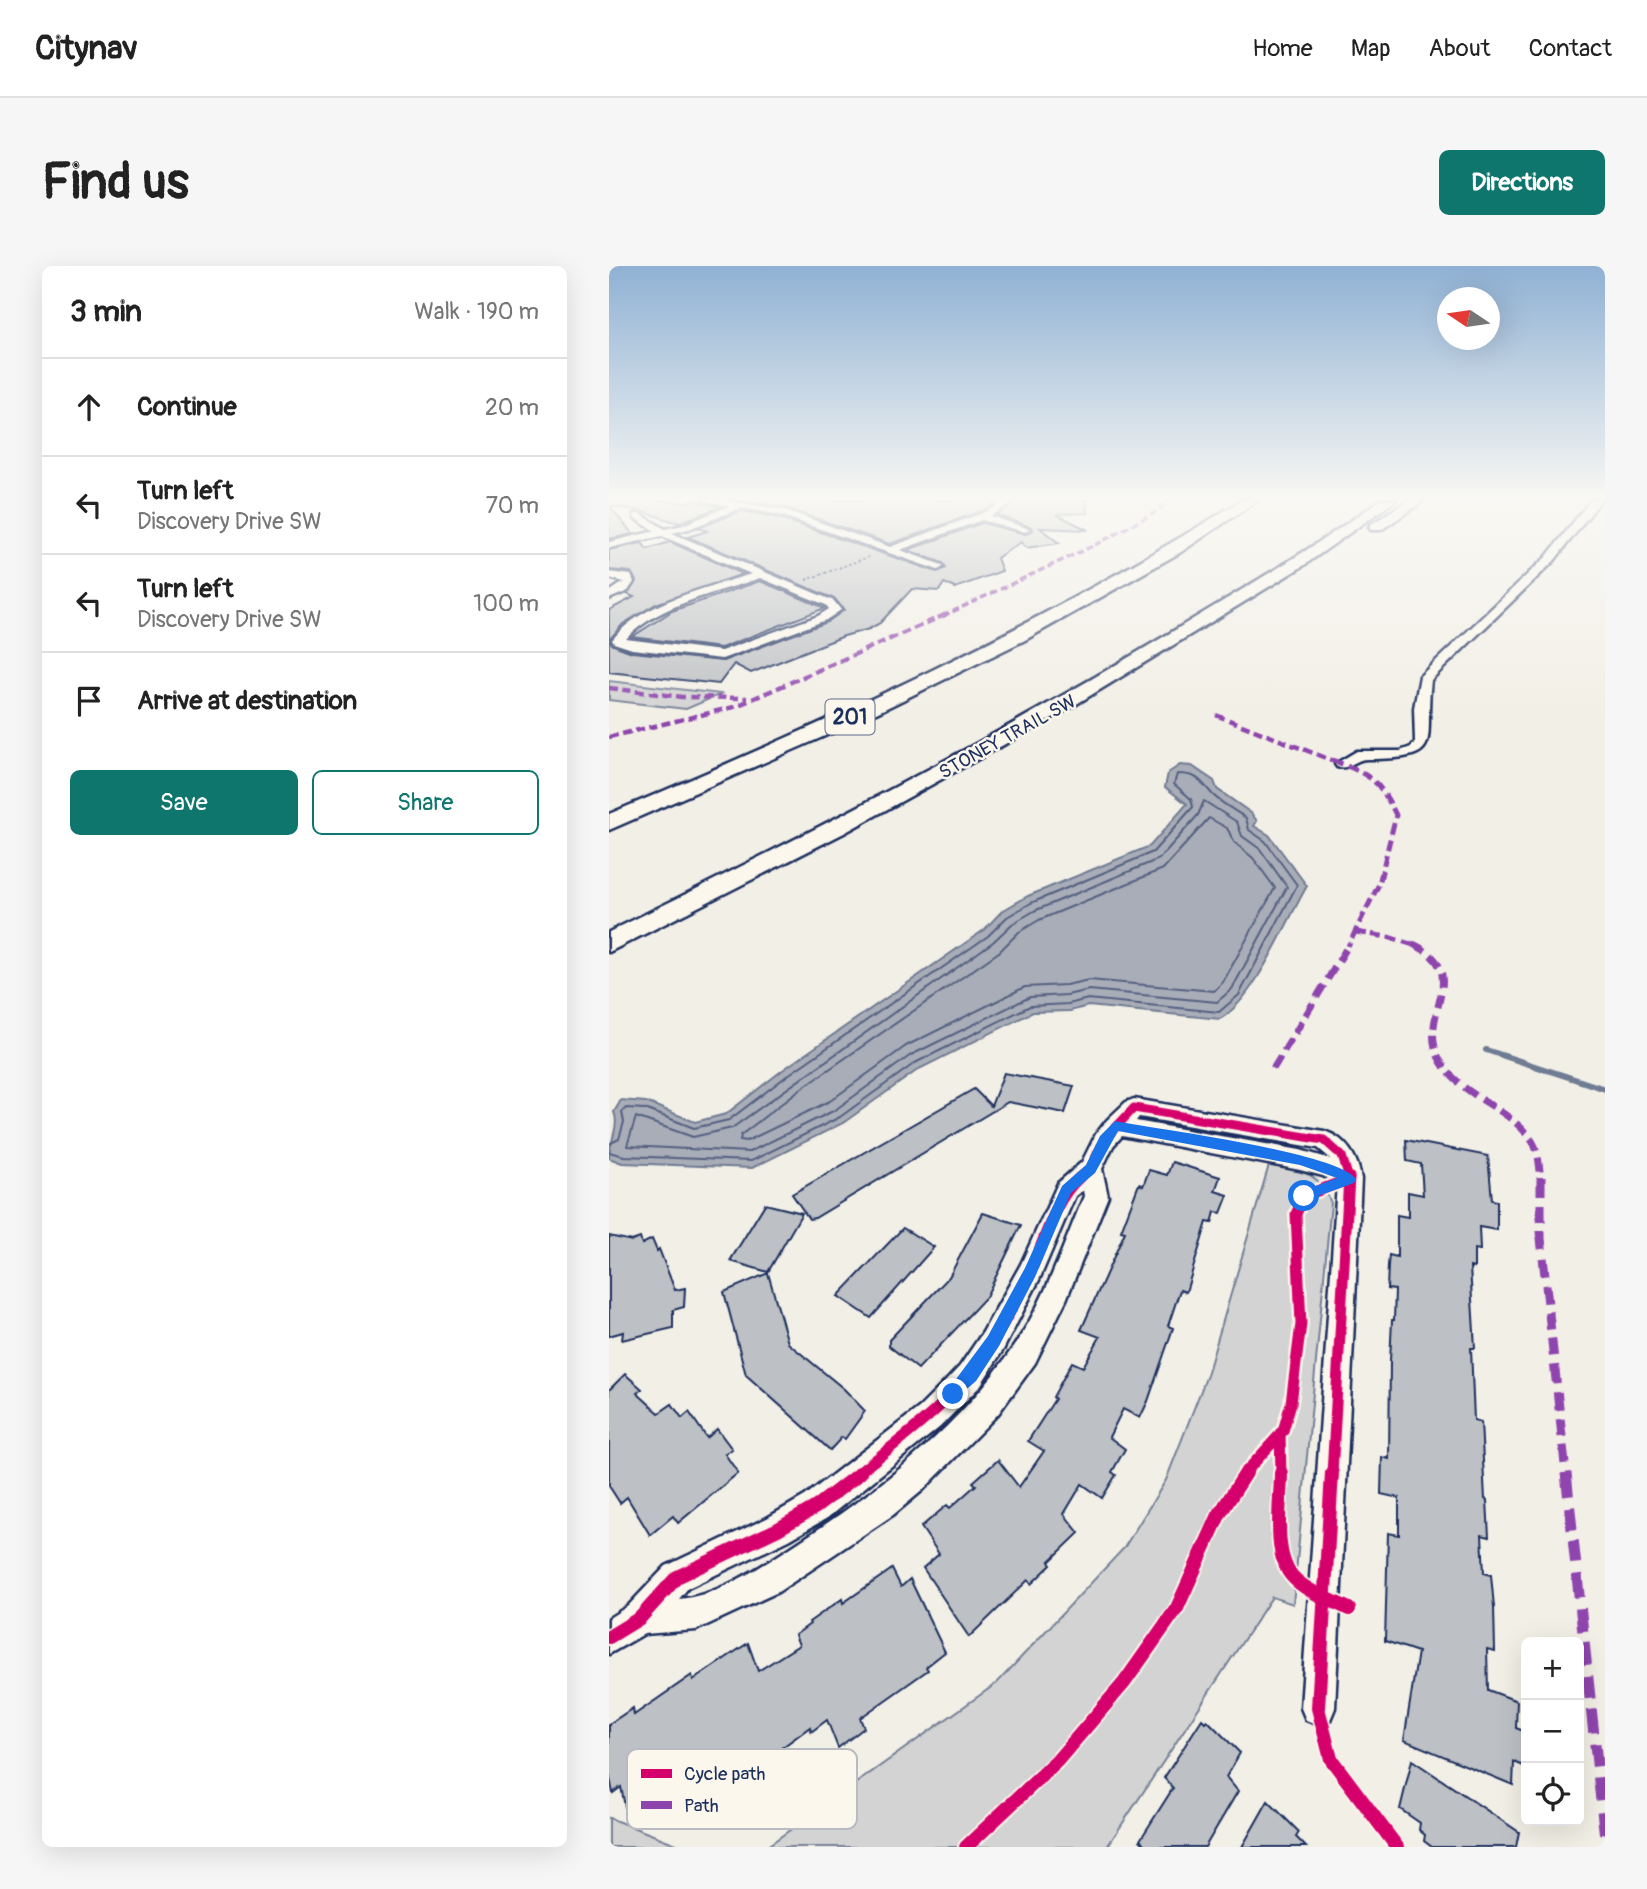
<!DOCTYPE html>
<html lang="en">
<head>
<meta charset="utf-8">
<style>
	:root { --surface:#fff; --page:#f6f6f6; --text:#222; --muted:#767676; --line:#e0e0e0; --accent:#0f766e }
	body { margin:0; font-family:Pangolin,sans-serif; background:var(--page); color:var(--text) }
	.controls { position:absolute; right:21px; bottom:21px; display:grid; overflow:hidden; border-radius:10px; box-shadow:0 7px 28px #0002 }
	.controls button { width:63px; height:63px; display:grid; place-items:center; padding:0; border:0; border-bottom:2px solid var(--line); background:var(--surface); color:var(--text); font:35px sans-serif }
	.compass { position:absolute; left:828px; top:21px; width:63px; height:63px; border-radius:50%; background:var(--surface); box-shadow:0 7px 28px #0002; rotate:283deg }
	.stop { position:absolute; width:21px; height:21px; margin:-16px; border:5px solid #1a73e8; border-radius:50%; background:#fff }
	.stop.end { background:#1a73e8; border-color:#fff; box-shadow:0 2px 7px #0008 }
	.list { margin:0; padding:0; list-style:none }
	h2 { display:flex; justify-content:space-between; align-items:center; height:91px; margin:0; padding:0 28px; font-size:30px }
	h2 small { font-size:23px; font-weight:400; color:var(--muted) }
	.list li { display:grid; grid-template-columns:46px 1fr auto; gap:21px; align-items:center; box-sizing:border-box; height:98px; padding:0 28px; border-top:2px solid var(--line) }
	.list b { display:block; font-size:26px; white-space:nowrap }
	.list p { margin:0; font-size:23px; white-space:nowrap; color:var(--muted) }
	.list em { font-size:23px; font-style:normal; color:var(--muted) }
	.actions { display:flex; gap:14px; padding:21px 28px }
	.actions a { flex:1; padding:16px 0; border:2px solid var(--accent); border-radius:10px; text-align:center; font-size:24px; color:var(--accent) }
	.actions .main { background:var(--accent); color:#fff }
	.icon { flex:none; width:38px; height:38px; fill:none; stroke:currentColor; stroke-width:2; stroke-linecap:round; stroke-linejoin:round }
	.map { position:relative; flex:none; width:996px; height:1581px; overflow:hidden; border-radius:10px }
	header { display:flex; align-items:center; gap:42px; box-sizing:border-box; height:98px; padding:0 35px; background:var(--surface); border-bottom:2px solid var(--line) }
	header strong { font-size:33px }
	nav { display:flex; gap:38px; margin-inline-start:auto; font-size:24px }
	.intro { display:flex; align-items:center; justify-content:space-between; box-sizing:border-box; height:168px; padding:0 42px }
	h1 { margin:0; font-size:49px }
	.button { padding:18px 32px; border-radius:10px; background:var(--accent); color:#fff; font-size:24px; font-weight:700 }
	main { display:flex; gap:42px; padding:0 42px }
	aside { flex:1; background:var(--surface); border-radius:10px; box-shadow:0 7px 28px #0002 }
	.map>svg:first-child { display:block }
</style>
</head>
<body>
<header>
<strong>Citynav</strong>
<nav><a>Home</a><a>Map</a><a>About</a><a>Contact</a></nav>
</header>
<div class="intro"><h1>Find us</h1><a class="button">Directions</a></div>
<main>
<aside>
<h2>3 min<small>Walk · 190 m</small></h2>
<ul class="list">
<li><svg class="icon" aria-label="ahead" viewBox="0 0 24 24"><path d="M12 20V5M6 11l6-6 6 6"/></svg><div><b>Continue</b></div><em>20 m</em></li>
<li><svg class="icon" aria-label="left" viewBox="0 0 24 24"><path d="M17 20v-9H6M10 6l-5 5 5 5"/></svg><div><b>Turn left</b><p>Discovery Drive SW</p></div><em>70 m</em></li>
<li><svg class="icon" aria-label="left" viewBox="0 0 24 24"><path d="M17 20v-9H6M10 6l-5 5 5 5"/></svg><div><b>Turn left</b><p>Discovery Drive SW</p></div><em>100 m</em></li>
<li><svg class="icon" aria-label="arrive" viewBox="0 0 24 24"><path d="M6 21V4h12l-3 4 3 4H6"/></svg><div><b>Arrive at destination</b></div></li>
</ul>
<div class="actions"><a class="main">Save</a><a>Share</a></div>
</aside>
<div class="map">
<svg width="996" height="1581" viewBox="0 0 996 1581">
	<rect width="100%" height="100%" fill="#f2efe6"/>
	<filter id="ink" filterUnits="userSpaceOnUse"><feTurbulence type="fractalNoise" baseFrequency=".0143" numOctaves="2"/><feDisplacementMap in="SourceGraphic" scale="14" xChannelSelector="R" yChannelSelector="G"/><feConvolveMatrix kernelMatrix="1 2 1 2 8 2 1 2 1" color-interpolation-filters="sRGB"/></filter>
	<g filter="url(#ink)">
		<g fill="#d2d3d2" stroke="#768198" stroke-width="2">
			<polygon points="0,415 112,428 77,443 0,434"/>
			<path d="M 660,899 C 691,905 710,904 722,937 L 684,1338 L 663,1331 L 498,1581 L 157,1581 L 388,1417 L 515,1282 L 557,1214 L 598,1109 Z"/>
			<polygon points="0,1552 75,1581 0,1581"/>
		</g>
		<path fill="#a9adb7" stroke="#707b93" stroke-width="2" d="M 571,499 L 583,500 L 605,515 L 608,523 L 642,547 L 648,555 L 645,560 L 660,569 L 698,620 C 677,656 646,733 611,753 L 479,740 L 461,745 L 424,746 L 310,803 L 234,857 L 143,902 L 13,897 L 0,892 C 0,877 11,860 5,846 L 12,834 L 37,836 L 86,856 L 117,848 L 175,803 L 375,664 L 393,645 L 419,630 L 541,580 L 578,538 L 556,521 L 559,507 Z"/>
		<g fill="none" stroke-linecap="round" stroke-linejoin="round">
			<g stroke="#546182" stroke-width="2">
				<polygon points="595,535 628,556 633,570 651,583 678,621 623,723 608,736 480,724 458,729 421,731 302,789 226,844 140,886 18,880 27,851 84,871 123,862 384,676 403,658 425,645 550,593 589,549"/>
				<polygon points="600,552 618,562 625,576 644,592 666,622 614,716 605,725 480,714 457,719 416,721 297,780 221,835 138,875 131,874 132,869 190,824 390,686 410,666 430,654 554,603"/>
				<path d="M 0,878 L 10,873 L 15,856 L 13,846 L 17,842 L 36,843 L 85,862 L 120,854 L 179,809 L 379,670 L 398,651 L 422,637 L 544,586 L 584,541 L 582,533 L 565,518 L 568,508 C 590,508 591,515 604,529 C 613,538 627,545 637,552 L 640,564 L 656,575 L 688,619 L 630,729 L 610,746 L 479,733 L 459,738 L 421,740 L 306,797 L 231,851 L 142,895 L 15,890 L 0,886"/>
			</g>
			<polyline stroke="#707b93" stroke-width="6" points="877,784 996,823"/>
		</g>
		<g fill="#bdc0c4" stroke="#1b2f5e" stroke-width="2">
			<polygon points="0,234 56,234 74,237 83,234 111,241 69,257 31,245 0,240 24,268 0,273"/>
			<polygon points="162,234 391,234 378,243 281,278 177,242 153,238"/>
			<polygon points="409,234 477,234 478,247 447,248 479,264 431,262 450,277 417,282 412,276 388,292 393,305 346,322 335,317 330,325 303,323 271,357 260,363 235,370 142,407 125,398 110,418 0,406 0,344 25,331 18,328 27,315 22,306 0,304 0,284 33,277 38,283 61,276 134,308 47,338 14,358 0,374 4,379 23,386 114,395 218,356 235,344 226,333 79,271 98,265 89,262 132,245 170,252 328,306 337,302 334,297 299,284 373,257 417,268 424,264 422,261 388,249"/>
			<polygon points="151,315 216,342 112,382 23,371 63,345"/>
			<polygon points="395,807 465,820 456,847 399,836 206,952 200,953 183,928 365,823 382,840"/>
			<polygon points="797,874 879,890 883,934 888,935 888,964 870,961 871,984 865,983 865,1002 861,1001 866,1082 862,1082 865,1154 872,1156 876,1233 878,1234 880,1271 873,1269 875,1307 882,1309 885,1341 886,1385 878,1383 879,1424 908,1435 907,1462 917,1466 917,1501 905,1496 904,1519 795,1474 809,1386 776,1375 779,1267 790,1269 790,1232 772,1228 773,1191 780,1193 781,1095 783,1054 785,1054 786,1024 778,1023 779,999 780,989 788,991 788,949 799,951 799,926 814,929 812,898 798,895"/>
			<polygon points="563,896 611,911 606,925 619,929 612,947 606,946 603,957 598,956 577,1026 571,1024 559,1060 564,1062 539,1135 531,1152 514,1143 500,1171 516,1183 503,1206 507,1209 493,1232 473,1218 455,1248 470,1267 440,1296 442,1299 422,1318 419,1314 360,1371 314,1302 330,1288 312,1261 338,1239 341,1242 367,1219 364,1216 389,1194 410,1221 435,1185 419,1175 446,1133 444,1131 463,1096 474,1101 491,1071 472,1064 516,966 512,965 530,918 534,920 540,904 558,909"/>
			<polygon points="156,938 193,947 159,1006 121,995"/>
			<polygon points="374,947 412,959 377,1031 309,1103 280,1080 280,1074 340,1011"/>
			<polygon points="294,962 325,981 262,1052 229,1030"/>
			<polygon points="0,970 23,975 31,972 33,978 43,973 48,985 50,983 66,1024 76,1022 75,1041 64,1044 64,1062 13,1074 14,1066 0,1070"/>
			<polygon points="159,1007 179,1077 235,1123 256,1145 236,1173 233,1171 221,1184 137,1109 115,1026"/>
			<polygon points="16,1108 33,1123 28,1127 50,1147 63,1138 73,1152 80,1146 98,1172 108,1163 123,1183 116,1188 129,1207 69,1257 64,1250 41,1269 18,1231 11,1237 0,1220 0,1124"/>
			<polygon points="283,1303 292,1321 301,1313 336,1386 317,1401 319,1404 251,1452 255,1462 229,1482 218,1454 202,1466 201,1461 163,1489 166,1499 134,1523 129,1505 84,1536 80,1524 32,1557 29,1543 18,1550 12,1521 4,1527 0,1508 0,1458 24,1442 25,1449 83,1409 84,1414 139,1377 149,1405 190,1379 186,1369 201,1358 200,1356 233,1333 234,1337"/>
			<polygon points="593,1453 596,1456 598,1454 631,1487 617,1511 629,1525 596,1581 538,1581 531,1574 564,1522 555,1512"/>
			<polygon points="803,1494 910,1566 907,1581 823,1581 815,1575 816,1569 810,1564 811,1557 791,1543"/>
			<polygon points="659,1535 690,1566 687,1571 697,1581 633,1581"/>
		</g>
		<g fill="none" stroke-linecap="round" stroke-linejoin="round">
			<g stroke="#1b2f5e" stroke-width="5">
				<g id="minor">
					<path d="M 94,234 L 116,234 L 176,244 L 281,281 L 379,245 L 396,234 L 407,234 L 382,250 L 421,263 L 416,266 L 373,254 L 291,284 L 333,299 L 334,301 L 329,304 L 171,249 L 132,242 L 80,263 L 63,267 L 225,335 L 232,344 L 217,354 L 113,393 L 23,383 L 5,377 L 3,374 C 34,335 96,323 142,308 L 53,270 L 0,282 L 0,276 L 46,265 L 25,252 L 25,248 L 31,248 L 56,263 L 74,259 L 120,240 ZM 151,312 L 217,339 L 220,343 L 209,350 L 112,385 L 17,373 C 49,338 108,327 151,312 Z"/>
					<path d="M 982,234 L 992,234 L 945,295 L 822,414 C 814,479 839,493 758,493 C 746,493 740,504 728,501 L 726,498 L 748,485 L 791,485 L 802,481 L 806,476 L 805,442 L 811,410 L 937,291 Z"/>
					<polygon points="0,306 22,309 25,316 19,325 0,333 0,326 15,316 0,312"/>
					<path d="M 525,833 L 715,865 C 737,872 749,891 752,913 L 726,1442 L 721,1454 L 709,1459 L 697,1454 L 692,1442 L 728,918 L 714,910 L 691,904 L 513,870 L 504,880 L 493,903 L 499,930 L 457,1034 L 426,1097 L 389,1148 L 314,1224 L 284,1249 L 169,1326 L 87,1364 L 35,1368 L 0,1388 L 0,1352 L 19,1340 L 57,1300 L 158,1252 L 196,1230 L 311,1141 L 334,1118 L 351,1100 L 374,1066 L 412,998 L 449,917 L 473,896 L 487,868 L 498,854 L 517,836 ZM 530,851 L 709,882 L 722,893 L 691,884 L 527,855 ZM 474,924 L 475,930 C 454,980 436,1035 405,1080 C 347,1166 262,1230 176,1285 C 145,1305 107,1330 70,1333 L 79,1322 L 180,1274 L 218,1252 L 331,1161 L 371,1120 L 394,1084 L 430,1014 L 466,930 Z"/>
				</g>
			</g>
			<g stroke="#1b2f5e" stroke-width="5">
				<g id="highway">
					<path d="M 633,234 L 649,234 L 572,286 L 416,374 L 255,453 L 0,564 L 0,548 C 218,457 432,360 633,234 Z"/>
					<path d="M 771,234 L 787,234 L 694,300 L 456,445 L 235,567 L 0,686 L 0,666 C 190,573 379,476 561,367 C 632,324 704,283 771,234 Z"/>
					<polygon points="800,234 816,234 772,264 762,264 760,261 762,258"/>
				</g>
			</g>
			<polyline stroke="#1b2f5e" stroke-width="2" stroke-dasharray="2.5 2.5" stroke-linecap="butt" points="197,314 262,290"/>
			<use href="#minor" fill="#fbf7ec" fill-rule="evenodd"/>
			<use href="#highway" fill="#fbf7ec" fill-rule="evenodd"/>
			<polyline stroke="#8e44ad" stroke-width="3.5" stroke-dasharray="7 3.5" stroke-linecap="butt" points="334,350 490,277 550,244 559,234"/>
			<g stroke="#8e44ad" stroke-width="4.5" stroke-dasharray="9 4.5" stroke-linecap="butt">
				<polyline points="0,422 73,431 138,432"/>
				<polyline points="607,449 727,496"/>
				<polyline points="0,471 125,441 338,348"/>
			</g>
			<g stroke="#8e44ad" stroke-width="5" stroke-dasharray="11 5" stroke-linecap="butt">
				<path d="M 723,494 C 761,509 769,512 787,549 L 770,618 L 739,680"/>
				<polyline points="747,666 779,671 808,680"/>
			</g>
			<g stroke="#8e44ad" stroke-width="7" stroke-dasharray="14 7" stroke-linecap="butt">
				<path d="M 804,678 C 865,706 809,747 829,790 C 848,830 897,839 921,872 C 930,882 930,900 932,913"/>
				<polyline points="664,803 740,678"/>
			</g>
			<polyline stroke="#8e44ad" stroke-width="9" stroke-dasharray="18 9" stroke-linecap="butt" points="932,911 932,972 957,1208"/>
			<polyline stroke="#8e44ad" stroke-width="11" stroke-dasharray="23 11" stroke-linecap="butt" points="957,1207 996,1572"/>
			<g stroke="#fbf7ec" stroke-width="13">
				<polyline id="cycleway-far2" points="469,913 481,903 495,874 525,842 715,874 733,890 740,913"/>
			</g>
			<g stroke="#fbf7ec" stroke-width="16">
				<g id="cycleway-far1">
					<polyline points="671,1167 672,1208"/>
					<path d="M 248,1208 C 299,1168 351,1131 384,1075 C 398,1052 411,1028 422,1004 C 436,973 445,934 471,911"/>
					<polyline points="635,1208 674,1165 682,1137 692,1058 687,948 695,930 740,913"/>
					<polyline points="723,1208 740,911"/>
				</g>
			</g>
			<g stroke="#fbf7ec" stroke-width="18">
				<g id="cycleway">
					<path d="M 672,1207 C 672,1234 663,1288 683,1310 C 697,1326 721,1333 740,1343"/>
					<polyline points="723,1207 709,1442 722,1493 788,1581"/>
					<polyline points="0,1371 31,1352 68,1311 169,1263 207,1241 251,1207"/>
					<polyline points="357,1581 448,1495 515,1417 568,1342 610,1249 637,1207"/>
				</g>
			</g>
			<use href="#cycleway-far2" stroke="#d6006c" stroke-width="9"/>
			<use href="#cycleway-far1" stroke="#d6006c" stroke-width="11"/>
			<use href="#cycleway" stroke="#d6006c" stroke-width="14"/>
		</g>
	</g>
	<linearGradient id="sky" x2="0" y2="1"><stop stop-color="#8fb1d4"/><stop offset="0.51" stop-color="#f9f8f4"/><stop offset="1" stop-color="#f9f8f4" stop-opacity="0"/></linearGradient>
	<rect width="996" height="455" fill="url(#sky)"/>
	<path fill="#1a73e8" d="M 506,855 C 546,863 728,886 747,913 L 745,917 L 695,935 L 689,930 L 691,926 L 728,912 L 691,899 L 509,865 L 486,907 L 462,927 L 426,1011 L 390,1080 L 367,1115 L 344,1135 L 339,1133 L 336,1128 L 379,1070 L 416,1002 L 453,920 L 477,899 L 491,870 Z"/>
	<g text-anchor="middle" stroke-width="5" stroke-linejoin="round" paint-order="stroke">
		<g font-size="19" fill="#1b2f5e" stroke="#fbf7ec">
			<text transform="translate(398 470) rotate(-29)" y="7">STONEY TRAIL SW</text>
		</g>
		<rect fill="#fbf7ec" stroke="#5e6b89" stroke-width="2" x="216.5" y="433.5" width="49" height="35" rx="5"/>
		<g font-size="21" font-weight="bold" fill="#1b2f5e">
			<text x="241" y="458">201</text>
		</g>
	</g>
	<rect x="18" y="1483" width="230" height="80" rx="10" fill="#fbf7ec" stroke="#b8bbc1" stroke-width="2"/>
	<rect x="32" y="1503" width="31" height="9" fill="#d6006c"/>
	<rect x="32" y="1535" width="31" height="8" fill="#8e44ad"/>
	<g font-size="19" fill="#1b2f5e">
		<text x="75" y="1514">Cycle path</text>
		<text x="75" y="1546">Path</text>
	</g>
</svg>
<div class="controls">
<button>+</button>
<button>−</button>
<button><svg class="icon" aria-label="locate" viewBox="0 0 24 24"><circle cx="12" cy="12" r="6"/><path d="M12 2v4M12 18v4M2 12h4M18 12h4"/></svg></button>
</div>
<svg class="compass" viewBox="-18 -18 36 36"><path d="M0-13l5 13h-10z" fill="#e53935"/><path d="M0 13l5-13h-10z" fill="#767676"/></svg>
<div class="stop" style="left:695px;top:930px"></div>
<div class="stop end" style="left:344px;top:1128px"></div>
</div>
</main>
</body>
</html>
